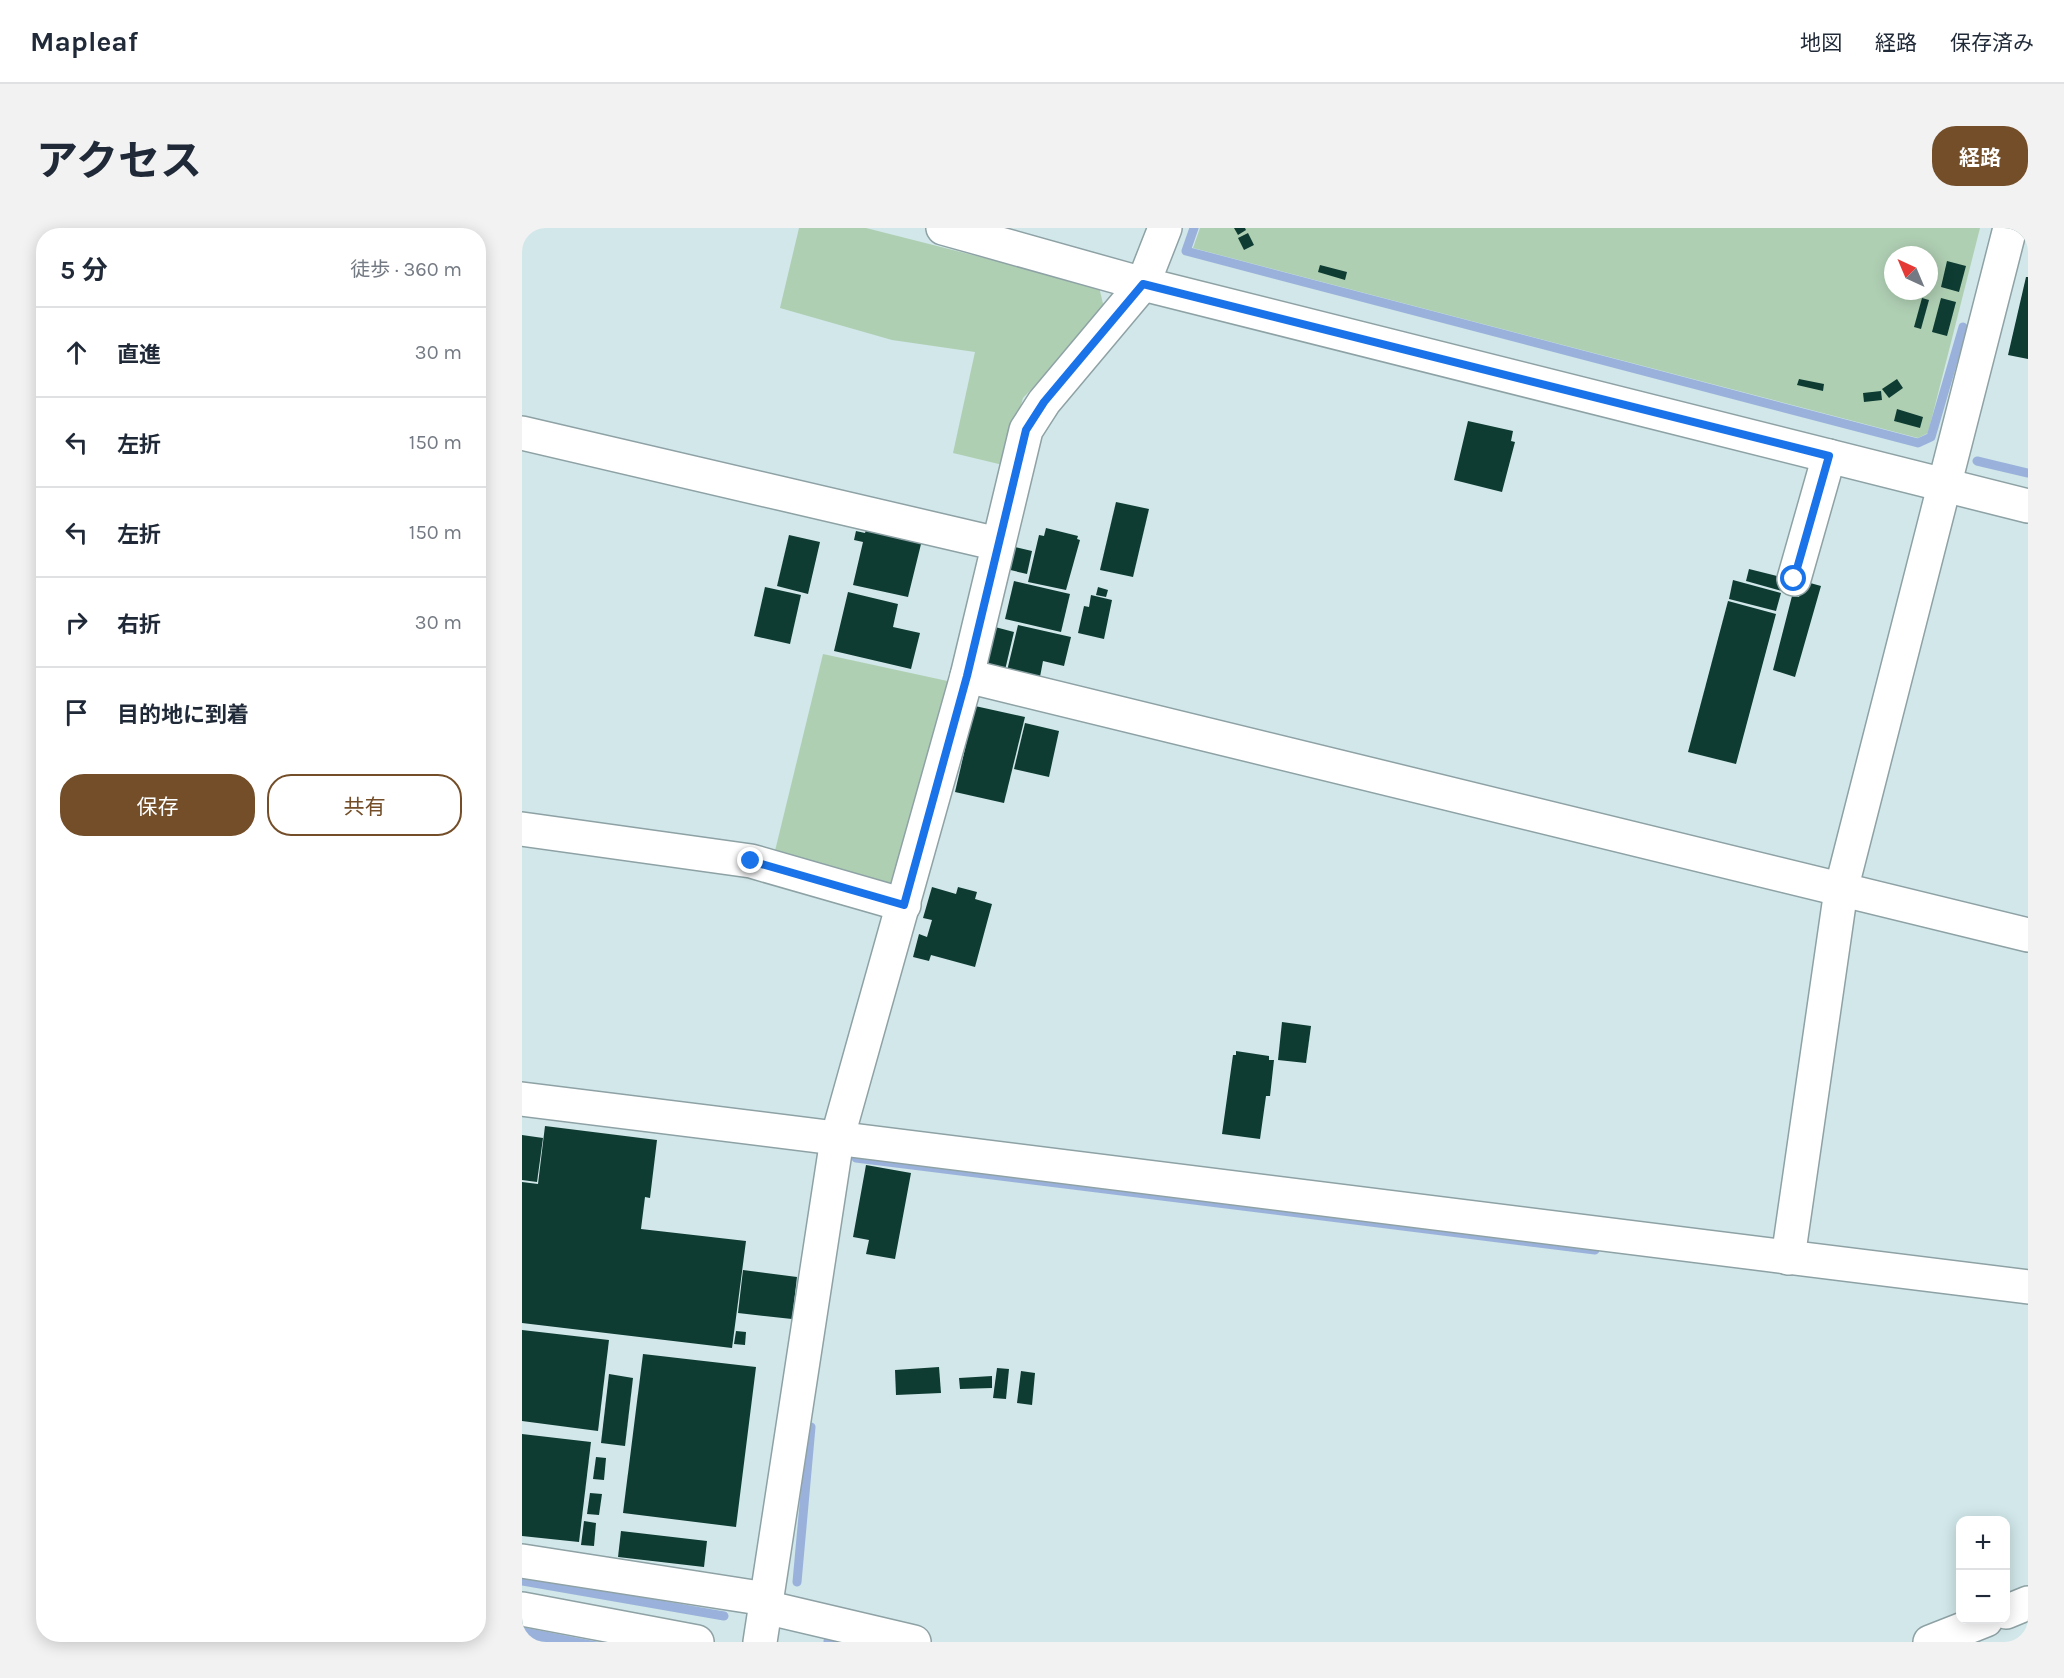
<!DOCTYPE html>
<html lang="ja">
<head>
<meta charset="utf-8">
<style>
	:root { --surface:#fff; --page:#f2f2f3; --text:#1f2937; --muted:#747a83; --line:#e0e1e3; --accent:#734e29 }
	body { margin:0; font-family:Karla,"Noto Sans JP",sans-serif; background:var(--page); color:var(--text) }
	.controls { position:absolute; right:18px; bottom:18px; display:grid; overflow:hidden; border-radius:12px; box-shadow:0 3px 15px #0003 }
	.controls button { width:54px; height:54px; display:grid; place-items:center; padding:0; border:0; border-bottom:2px solid var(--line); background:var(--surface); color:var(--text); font:30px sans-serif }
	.compass { position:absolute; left:1362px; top:18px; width:54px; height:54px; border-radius:50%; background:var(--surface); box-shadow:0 3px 15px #0003; rotate:316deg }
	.stop { position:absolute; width:18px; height:18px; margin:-14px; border:4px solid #1a73e8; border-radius:50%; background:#fff }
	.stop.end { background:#1a73e8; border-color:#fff; box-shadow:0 2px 6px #0008 }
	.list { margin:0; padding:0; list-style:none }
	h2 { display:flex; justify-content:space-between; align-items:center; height:78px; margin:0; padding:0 24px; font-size:26px }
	h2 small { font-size:20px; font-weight:400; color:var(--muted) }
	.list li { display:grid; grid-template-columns:39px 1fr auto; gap:18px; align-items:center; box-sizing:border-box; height:90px; padding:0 24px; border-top:2px solid var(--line) }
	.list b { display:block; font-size:22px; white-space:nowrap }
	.list em { font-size:20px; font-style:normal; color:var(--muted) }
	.actions { display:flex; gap:12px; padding:18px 24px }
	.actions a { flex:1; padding:14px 0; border:2px solid var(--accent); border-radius:24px; text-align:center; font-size:21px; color:var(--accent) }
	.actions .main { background:var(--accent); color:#fff }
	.icon { flex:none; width:33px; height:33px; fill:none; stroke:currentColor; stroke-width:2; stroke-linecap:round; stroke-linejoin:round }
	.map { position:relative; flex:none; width:1506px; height:1414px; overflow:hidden; border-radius:24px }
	header { display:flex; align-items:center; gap:36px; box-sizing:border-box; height:84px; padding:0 30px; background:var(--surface); border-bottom:2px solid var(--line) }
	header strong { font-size:28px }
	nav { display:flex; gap:33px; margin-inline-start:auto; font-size:21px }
	.intro { display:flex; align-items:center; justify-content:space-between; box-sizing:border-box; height:144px; padding:0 36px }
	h1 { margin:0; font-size:42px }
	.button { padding:15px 27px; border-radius:24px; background:var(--accent); color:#fff; font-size:21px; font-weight:700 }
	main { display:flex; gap:36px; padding:0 36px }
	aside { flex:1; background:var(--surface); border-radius:24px; box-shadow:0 3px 15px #0003 }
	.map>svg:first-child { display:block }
</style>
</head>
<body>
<header>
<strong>Mapleaf</strong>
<nav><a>地図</a><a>経路</a><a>保存済み</a></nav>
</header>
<div class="intro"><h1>アクセス</h1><a class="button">経路</a></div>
<main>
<aside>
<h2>5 分<small>徒歩 · 360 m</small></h2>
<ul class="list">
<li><svg class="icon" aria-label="ahead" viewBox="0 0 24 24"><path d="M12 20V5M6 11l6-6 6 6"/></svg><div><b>直進</b></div><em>30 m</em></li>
<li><svg class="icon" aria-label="left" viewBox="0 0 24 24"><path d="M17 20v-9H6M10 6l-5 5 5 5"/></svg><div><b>左折</b></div><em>150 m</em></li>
<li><svg class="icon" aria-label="left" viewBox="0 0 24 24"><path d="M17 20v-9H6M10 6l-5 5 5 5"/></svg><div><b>左折</b></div><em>150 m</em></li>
<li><svg class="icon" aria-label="right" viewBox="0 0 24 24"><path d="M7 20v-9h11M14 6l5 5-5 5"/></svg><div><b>右折</b></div><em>30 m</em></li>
<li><svg class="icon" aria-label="arrive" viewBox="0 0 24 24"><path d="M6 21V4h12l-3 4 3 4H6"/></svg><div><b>目的地に到着</b></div></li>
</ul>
<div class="actions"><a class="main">保存</a><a>共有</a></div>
</aside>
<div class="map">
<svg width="1506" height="1414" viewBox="0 0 1506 1414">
	<rect width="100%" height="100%" fill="#d1e7e9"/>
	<g fill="#afcfb3" fill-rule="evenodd">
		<polygon points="277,0 344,0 577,59 583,84 501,170 481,237 431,225 453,124 370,112 258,80"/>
		<path d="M 678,0 L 1458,0 L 1406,205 L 1396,210 L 671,20 ZM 1371,27 L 1407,27 L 1407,63 L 1371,63 Z"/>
		<polygon points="301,426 430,454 378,645 364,661 252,627"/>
	</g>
	<polygon fill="#9ab2db" points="0,1399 77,1414 0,1414"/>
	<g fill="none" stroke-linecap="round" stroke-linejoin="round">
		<g stroke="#9ab2db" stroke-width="9">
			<polyline points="672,0 664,23 1396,215 1409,209 1441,99"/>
			<polyline points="1455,233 1506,245"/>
			<polyline points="334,930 1073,1022"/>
			<polyline points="0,1353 202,1388"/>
			<polyline points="275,1354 289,1199"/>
			<polyline points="306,1413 310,1414"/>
		</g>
	</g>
	<g fill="#0e3c33">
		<polygon points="712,0 723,0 724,2 716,7"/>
		<polygon points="726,5 732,17 722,22 716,10"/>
		<polygon points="1425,33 1444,38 1437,64 1419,59"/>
		<polygon points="798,37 825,44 823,52 796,44"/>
		<polygon points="1504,49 1506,49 1506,131 1486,127"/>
		<polygon points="1400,70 1407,72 1399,101 1392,99"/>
		<polygon points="1419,70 1434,74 1425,108 1410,104"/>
		<polygon points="1277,151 1302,156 1301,163 1275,157"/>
		<polygon points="1375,151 1381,160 1367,170 1360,161"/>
		<polygon points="1359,163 1360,172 1342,174 1341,165"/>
		<polygon points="1375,181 1401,189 1398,200 1372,193"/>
		<polygon points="946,193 991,203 989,213 993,214 980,264 932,252"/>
		<polygon points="594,274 627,281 611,349 578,342"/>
		<polygon points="345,299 400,312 386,369 331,357 341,314 332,312 334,303 343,305"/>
		<polygon points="524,300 556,308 555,311 558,312 544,362 506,354 517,307 522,308"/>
		<polygon points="267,307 298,314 286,366 255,358"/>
		<polygon points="489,318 510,323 505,346 484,341"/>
		<polygon points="1227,341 1263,350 1260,363 1224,353"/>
		<polygon points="1211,352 1259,365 1254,383 1207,371"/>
		<polygon points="492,353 548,366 539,404 483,391"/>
		<polygon points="1281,353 1299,358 1273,449 1251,442 1270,368 1277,369"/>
		<polygon points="243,359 279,367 268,416 232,408"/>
		<polygon points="576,359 586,362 584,369 574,367"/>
		<polygon points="326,364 376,376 371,399 398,405 389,441 312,423"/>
		<polygon points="569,367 590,372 582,411 556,405 562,378 567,379"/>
		<polygon points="1206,373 1254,386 1214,536 1166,524"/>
		<polygon points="496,397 549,409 542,438 521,433 517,454 484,447"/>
		<polygon points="473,399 492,404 483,442 464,438"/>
		<polygon points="453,478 503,489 482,575 433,564"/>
		<polygon points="503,495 537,503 527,549 492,541"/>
		<polygon points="410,659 434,666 436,659 455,664 453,671 470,676 453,739 409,727 407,733 391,729 397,706 405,709 410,692 401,690"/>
		<polygon points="760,794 789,798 784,835 756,832"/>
		<polygon points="714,823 747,828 747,832 752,832 748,868 744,868 738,911 700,906 711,827 714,827"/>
		<polygon points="23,898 135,912 128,970 123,969 119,1001 224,1013 210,1120 0,1095 0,954 16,956"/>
		<polygon points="0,907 21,910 15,954 0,952"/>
		<polygon points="344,937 389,945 373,1031 344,1026 347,1012 331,1009"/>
		<polygon points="221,1042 275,1049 270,1091 216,1085"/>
		<polygon points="0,1102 87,1112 76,1203 0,1193"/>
		<polygon points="214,1103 224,1104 223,1117 212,1116"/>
		<polygon points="121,1126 234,1139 214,1299 101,1285"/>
		<polygon points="417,1139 419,1165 374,1167 373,1142"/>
		<polygon points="475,1140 487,1141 484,1171 471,1170"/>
		<polygon points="499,1143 513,1145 510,1177 495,1175"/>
		<polygon points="87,1146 111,1150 103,1218 79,1215"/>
		<polygon points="470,1148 470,1160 438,1161 437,1150"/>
		<polygon points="0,1206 69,1214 57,1314 0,1308"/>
		<polygon points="74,1229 84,1230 82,1252 71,1251"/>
		<polygon points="68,1265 80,1266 77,1287 65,1286"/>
		<polygon points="62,1293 74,1295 72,1318 59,1317"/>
		<polygon points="99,1303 185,1313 182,1339 96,1329"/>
	</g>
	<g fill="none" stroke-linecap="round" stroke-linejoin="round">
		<g stroke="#8ea2a5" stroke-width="36">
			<g id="minor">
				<polyline points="421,0 621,56 1506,278"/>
				<polyline points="0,205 476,316"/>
				<polyline points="1272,351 1307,228"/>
				<polyline points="445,448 1506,707"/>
				<polyline points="0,601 229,633 382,677"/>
				<polyline points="0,871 1506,1059"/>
				<polyline points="1266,1030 1319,662 1488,0"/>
				<polyline points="0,1333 244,1371"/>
				<polyline points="243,1379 392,1414"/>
				<polyline points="0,1381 175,1414"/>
				<polyline points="1484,1384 1506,1375"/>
				<polyline points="238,1414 315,911 445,448 504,202 522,174 621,56 643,0"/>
				<polyline points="1408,1414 1464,1392"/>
			</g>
		</g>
		<use href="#minor" stroke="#fff" stroke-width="33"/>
	</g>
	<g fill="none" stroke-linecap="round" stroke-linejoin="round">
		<polyline stroke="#1a73e8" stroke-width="8" points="229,633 382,677 445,448 504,202 522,174 621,56 1307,228 1272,351"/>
	</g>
</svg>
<div class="controls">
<button>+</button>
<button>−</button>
</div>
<svg class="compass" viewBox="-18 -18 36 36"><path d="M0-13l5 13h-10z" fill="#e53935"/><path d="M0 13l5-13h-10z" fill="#747a83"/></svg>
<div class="stop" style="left:1272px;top:351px"></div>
<div class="stop end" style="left:229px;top:633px"></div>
</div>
</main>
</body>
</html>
